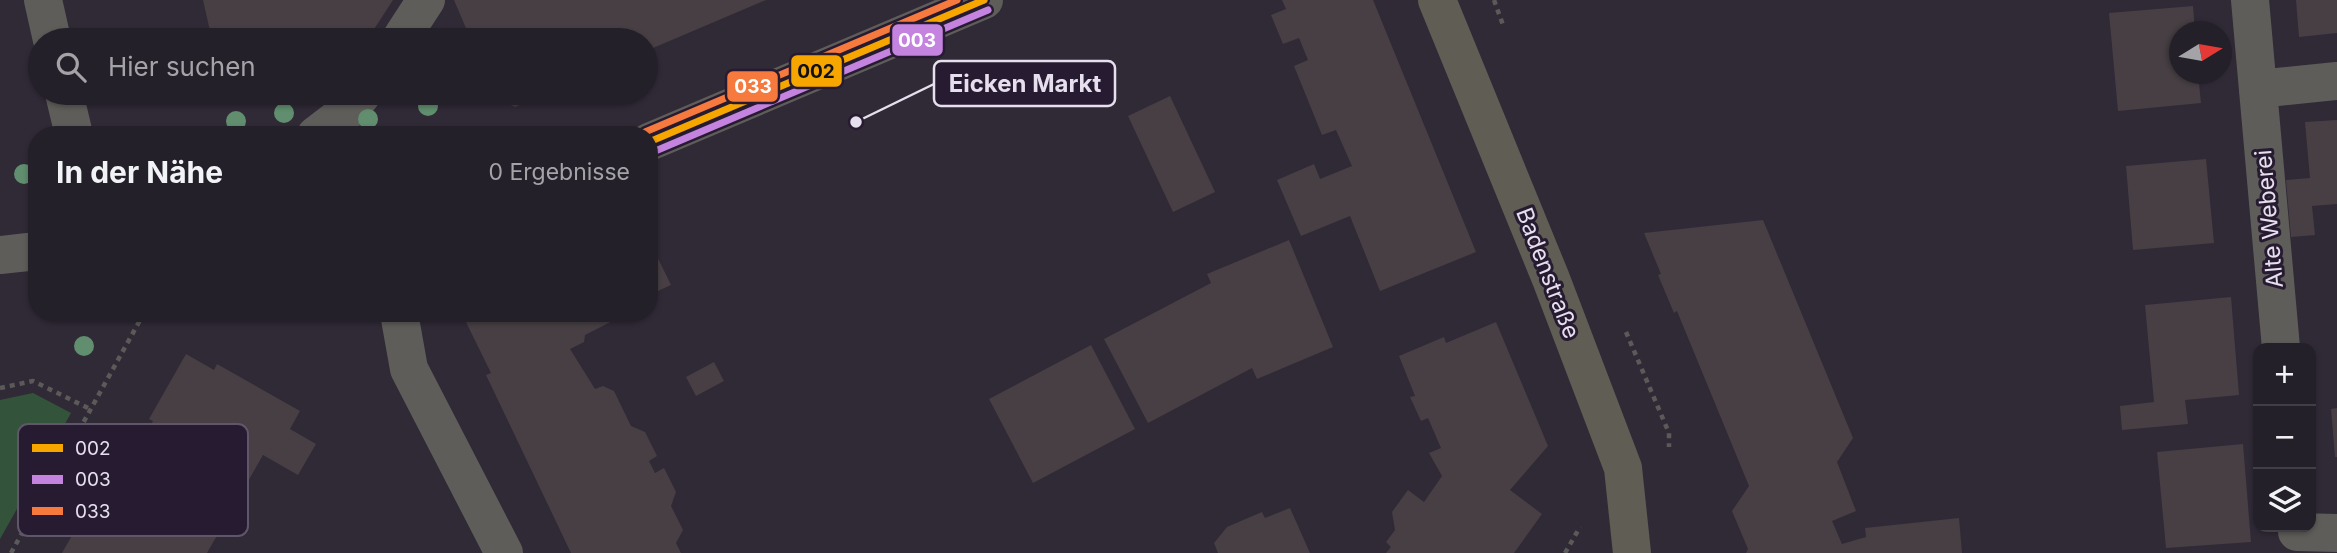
<!DOCTYPE html>
<html lang="de">
<head>
<meta charset="utf-8">
<style>
	:root { --surface:#242029; --page:#2c2831; --text:#f1f3f6; --muted:#a3a3a8; --line:#413e46 }
	body { margin:0; font-family:Inter,sans-serif; background:var(--page); color:var(--text) }
	.controls { position:absolute; right:21px; bottom:21px; display:grid; overflow:hidden; border-radius:14px; box-shadow:0 2px 5px #0004 }
	.controls button { width:63px; height:63px; display:grid; place-items:center; padding:0; border:0; border-bottom:2px solid var(--line); background:var(--surface); color:var(--text); font:35px sans-serif }
	.compass { position:absolute; left:2169px; top:21px; width:63px; height:63px; border-radius:50%; background:var(--surface); box-shadow:0 2px 5px #0004; rotate:79deg }
	.list { margin:0; padding:0; list-style:none }
	h2 { display:flex; justify-content:space-between; align-items:center; height:91px; margin:0; padding:0 28px; font-size:30px }
	h2 small { font-size:23px; font-weight:400; color:var(--muted) }
	.icon { flex:none; width:38px; height:38px; fill:none; stroke:currentColor; stroke-width:2; stroke-linecap:round; stroke-linejoin:round }
	.map { position:relative; flex:none; width:2337px; height:553px; overflow:hidden }
	.search { position:absolute; background:var(--surface); box-shadow:0 2px 5px #0004; left:28px; top:28px; width:630px; height:77px; display:flex; align-items:center; gap:18px; box-sizing:border-box; padding:0 24px; border-radius:38px; color:var(--muted); font-size:26px }
	.panel { position:absolute; background:var(--surface); box-shadow:0 2px 5px #0004; left:28px; top:126px; width:630px; height:196px; border-radius:28px }
	.map>svg:first-child { display:block }
</style>
</head>
<body>
<div class="map">
<svg width="2337" height="553" viewBox="0 0 2337 553">
	<rect width="100%" height="100%" fill="#302a37"/>
	<polygon fill="#33543b" points="33,393 71,413 0,539 0,400"/>
	<g fill="#473f43">
		<polygon points="203,0 393,0 367,40 212,40"/>
		<polygon points="454,0 766,0 646,51 646,40 471,40"/>
		<polygon points="1282,0 1373,0 1476,252 1380,291 1350,216 1301,236 1277,180 1314,164 1320,179 1352,166 1336,130 1322,135 1294,66 1308,60 1299,38 1283,44 1271,15 1286,9"/>
		<polygon points="2296,0 2337,0 2337,33 2299,37"/>
		<polygon points="2193,6 2195,32 2180,32 2180,74 2198,74 2201,103 2118,111 2109,13"/>
		<polygon points="493,93 548,93 515,107 495,98"/>
		<polygon points="1170,96 1215,192 1173,212 1128,116"/>
		<polygon points="2337,120 2337,204 2312,206 2315,235 2291,237 2286,180 2310,178 2305,122"/>
		<polygon points="2206,159 2214,243 2133,250 2126,166"/>
		<polygon points="1763,220 1853,438 1837,462 1856,511 1832,521 1842,544 1866,537 1865,528 1959,518 1962,553 1746,553 1748,549 1732,511 1749,486 1677,311 1674,313 1658,275 1661,274 1644,233"/>
		<polygon points="649,240 671,285 649,295"/>
		<polygon points="1289,240 1333,347 1257,379 1252,368 1148,423 1104,339 1211,283 1207,274"/>
		<polygon points="2231,297 2239,395 2185,400 2188,424 2122,430 2120,406 2154,402 2145,305"/>
		<polygon points="465,313 628,313 585,335 584,342 570,349 595,389 603,386 614,391 631,426 645,432 657,456 649,461 655,473 664,468 676,492 671,506 683,530 676,543 681,553 571,553 486,375 491,373 464,318"/>
		<polygon points="1496,322 1548,446 1510,490 1542,514 1514,553 1386,553 1391,547 1386,542 1395,530 1392,512 1408,490 1424,502 1442,476 1429,453 1441,448 1428,418 1421,421 1410,397 1415,396 1399,356 1444,337 1446,343"/>
		<polygon points="1091,345 1135,429 1033,483 989,399"/>
		<polygon points="186,354 214,370 217,364 300,411 290,429 316,444 298,475 263,455 207,553 62,553 86,511 98,518 153,421 149,419"/>
		<polygon points="714,362 724,381 696,396 686,377"/>
		<polygon points="2337,408 2337,457 2335,457 2331,409"/>
		<polygon points="2243,444 2251,542 2166,548 2157,452"/>
		<polygon points="1290,508 1310,553 1218,553 1214,543 1227,527 1262,512 1265,518"/>
	</g>
	<g fill="none" stroke-linecap="round" stroke-linejoin="round">
		<g stroke="#5c5a59" stroke-width="4.5" stroke-dasharray="5 5" stroke-linecap="butt">
			<polyline points="1494,0 1503,25"/>
			<polyline points="1626,332 1669,433 1669,447"/>
			<polyline points="0,388 33,381 92,410"/>
			<polyline points="11,553 144,313"/>
			<polyline points="1565,553 1580,527"/>
		</g>
		<g stroke="#5f5d59" stroke-width="38">
			<polyline points="43,0 52,40"/>
			<polyline points="2250,0 2281,348"/>
			<polyline points="400,40 426,0"/>
			<polyline points="2258,89 2337,81"/>
			<polyline points="64,93 74,135"/>
			<polyline points="316,135 350,109 363,93"/>
			<polyline points="649,142 984,0"/>
			<polyline points="0,255 37,251"/>
			<polyline points="399,313 409,369 504,553"/>
			<polyline points="2297,532 2337,533"/>
		</g>
		<polyline stroke="#605d55" stroke-width="38" points="1437,0 1551,279 1623,468 1632,553"/>
		<g stroke="#271b31" stroke-width="12">
			<polyline id="bus-1" points="649,142 984,0"/>
		</g>
		<g stroke="#271b31" stroke-width="12">
			<polyline id="bus-2" points="653,152 988,10"/>
		</g>
		<g stroke="#271b31" stroke-width="12">
			<polyline id="bus-3" points="645,132 957,0"/>
		</g>
		<use href="#bus-1" stroke="#f7a600" stroke-width="7"/>
		<use href="#bus-2" stroke="#c483df" stroke-width="7"/>
		<use href="#bus-3" stroke="#f6793e" stroke-width="7"/>
	</g>
	<g fill="#608e6e">
		<circle cx="428" cy="106" r="10"/>
		<circle cx="284" cy="113" r="10"/>
		<circle cx="368" cy="119" r="10"/>
		<circle cx="236" cy="121" r="10"/>
		<circle cx="24" cy="174" r="10"/>
		<circle cx="84" cy="346" r="10"/>
	</g>
	<g text-anchor="middle" stroke-width="6" stroke-linejoin="round" paint-order="stroke">
		<g font-size="23" fill="#e6dfee" stroke="#271b31">
			<text transform="translate(2269 219) rotate(-95)" y="8">Alte Weberei</text>
			<text transform="translate(1548 273) rotate(69)" y="8">Badenstraße</text>
		</g>
	</g>
	<rect x="18" y="424" width="230" height="112" rx="10" fill="#271b31" stroke="#60566a" stroke-width="2"/>
	<rect x="32" y="444" width="31" height="8" fill="#f7a600"/>
	<rect x="32" y="475" width="31" height="9" fill="#c483df"/>
	<rect x="32" y="507" width="31" height="8" fill="#f6793e"/>
	<g font-size="19" fill="#e6dfee">
		<text x="75" y="455">002</text>
		<text x="75" y="486">003</text>
		<text x="75" y="518">033</text>
	</g>
	<path fill="none" stroke="#e6dfee" stroke-width="2.5" d="M856 122L934 84"/>
	<circle fill="#e6dfee" stroke="#271b31" stroke-width="2.5" cx="856" cy="122" r="7"/>
	<rect fill="#271b31" stroke="#e6dfee" stroke-width="2.5" x="934" y="61" width="181" height="45" rx="7"/>
	<g font-size="24" text-anchor="middle" font-weight="bold" fill="#e6dfee">
		<text x="1025" y="92">Eicken Markt</text>
	</g>
	<g stroke="#271b31" stroke-width="2.5">
		<rect x="891" y="23" width="53" height="34" rx="7" fill="#c483df"/>
		<rect x="790" y="54" width="53" height="34" rx="7" fill="#f7a600"/>
		<rect x="726" y="70" width="53" height="33" rx="7" fill="#f6793e"/>
	</g>
	<g font-size="19" text-anchor="middle" font-weight="bold" fill="#fff">
		<text x="917" y="47">003</text>
		<text x="753" y="93">033</text>
	</g>
	<g font-size="19" text-anchor="middle" font-weight="bold" fill="#111">
		<text x="816" y="78">002</text>
	</g>
</svg>
<div class="controls">
<button>+</button>
<button>−</button>
<button><svg class="icon" aria-label="layers" viewBox="0 0 24 24"><path d="M12 4l9 5-9 5-9-5zM3 14l9 5 9-5"/></svg></button>
</div>
<svg class="compass" viewBox="-18 -18 36 36"><path d="M0-13l5 13h-10z" fill="#e53935"/><path d="M0 13l5-13h-10z" fill="#a3a3a8"/></svg>
<div class="search"><svg class="icon" aria-label="search" viewBox="0 0 24 24"><circle cx="10" cy="10" r="6"/><path d="M15 15l6 6"/></svg>Hier suchen</div>
<section class="panel">
<h2>In der Nähe<small>0 Ergebnisse</small></h2>
<ul class="list">
</ul>
</section>
</div>
</body>
</html>
